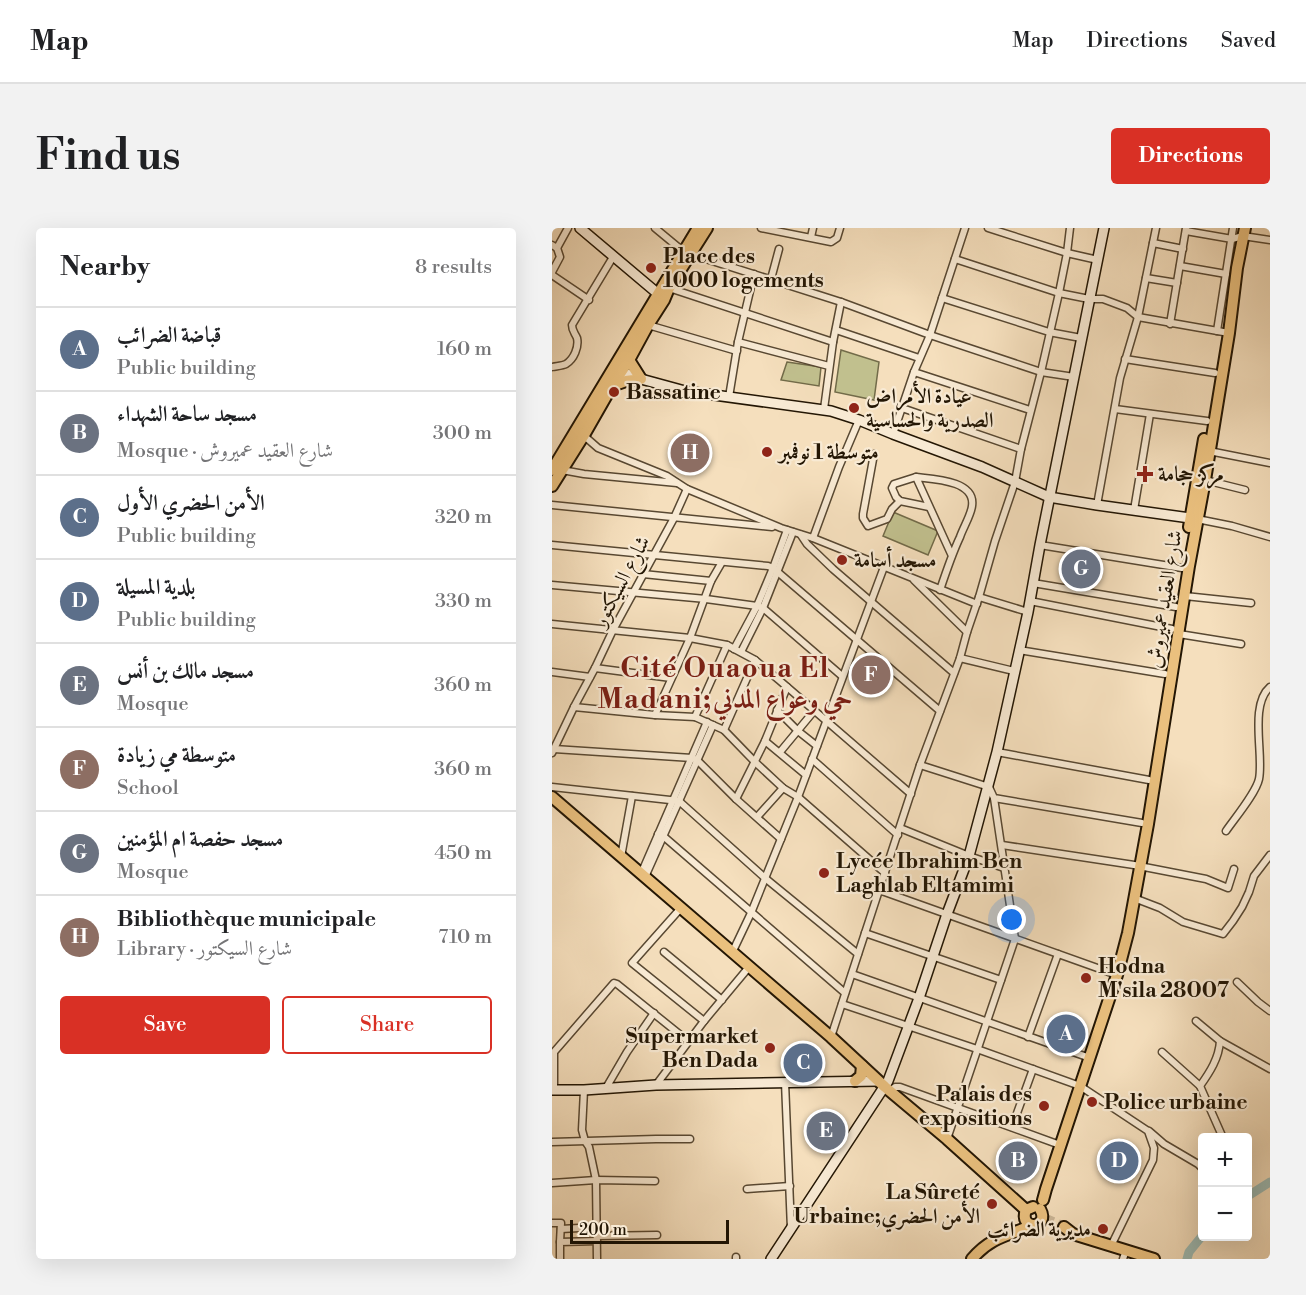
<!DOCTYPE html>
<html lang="en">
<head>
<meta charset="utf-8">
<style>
	:root { --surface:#fff; --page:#f2f2f2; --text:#202124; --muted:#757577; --line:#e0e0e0; --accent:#d93025 }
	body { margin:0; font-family:"Libre Bodoni",Amiri,serif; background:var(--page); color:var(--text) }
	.controls { position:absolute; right:18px; bottom:18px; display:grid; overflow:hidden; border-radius:6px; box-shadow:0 6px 24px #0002 }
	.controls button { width:54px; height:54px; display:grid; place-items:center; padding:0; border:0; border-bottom:2px solid var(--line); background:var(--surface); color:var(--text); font:30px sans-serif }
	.scale { position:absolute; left:18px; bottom:15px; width:159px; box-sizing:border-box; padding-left:6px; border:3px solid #231604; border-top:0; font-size:16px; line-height:21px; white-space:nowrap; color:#231604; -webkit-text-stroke:4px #f8ead4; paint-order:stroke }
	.you { position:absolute; left:460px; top:692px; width:21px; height:21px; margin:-15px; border:4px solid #fff; border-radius:50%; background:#1a73e8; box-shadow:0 0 0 9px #1a73e833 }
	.badge { display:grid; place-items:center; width:39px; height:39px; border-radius:50%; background:var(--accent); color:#fff; font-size:20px; font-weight:700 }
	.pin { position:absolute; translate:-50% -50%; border:3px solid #fff; box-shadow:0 2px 6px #0006 }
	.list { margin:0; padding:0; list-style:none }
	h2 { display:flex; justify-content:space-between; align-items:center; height:78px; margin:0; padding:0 24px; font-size:26px }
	h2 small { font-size:20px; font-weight:400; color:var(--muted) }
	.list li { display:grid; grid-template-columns:39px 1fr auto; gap:18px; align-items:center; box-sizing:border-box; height:84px; padding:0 24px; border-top:2px solid var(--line) }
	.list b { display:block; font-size:22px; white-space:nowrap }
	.list p { margin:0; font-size:20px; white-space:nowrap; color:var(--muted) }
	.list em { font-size:20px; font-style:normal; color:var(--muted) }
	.actions { display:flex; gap:12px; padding:18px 24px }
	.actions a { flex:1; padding:14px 0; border:2px solid var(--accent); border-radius:6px; text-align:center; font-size:21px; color:var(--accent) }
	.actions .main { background:var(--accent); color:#fff }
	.map { position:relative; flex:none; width:718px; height:1031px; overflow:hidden; border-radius:6px }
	header { display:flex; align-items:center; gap:36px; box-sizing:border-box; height:84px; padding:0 30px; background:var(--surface); border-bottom:2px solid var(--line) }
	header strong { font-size:28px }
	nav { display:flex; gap:33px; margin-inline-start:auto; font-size:21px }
	.intro { display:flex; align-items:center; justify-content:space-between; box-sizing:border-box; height:144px; padding:0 36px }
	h1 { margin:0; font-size:42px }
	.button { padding:15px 27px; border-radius:6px; background:var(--accent); color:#fff; font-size:21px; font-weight:700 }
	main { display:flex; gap:36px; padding:0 36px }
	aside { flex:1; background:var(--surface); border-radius:6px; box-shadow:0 6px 24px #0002 }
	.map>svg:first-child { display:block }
</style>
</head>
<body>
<header>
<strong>Map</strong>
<nav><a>Map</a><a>Directions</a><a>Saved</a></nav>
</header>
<div class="intro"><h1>Find us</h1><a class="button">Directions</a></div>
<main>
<aside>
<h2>Nearby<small>8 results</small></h2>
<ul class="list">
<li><span class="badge" style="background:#5c6f8a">A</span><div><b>قباضة الضرائب</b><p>Public building</p></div><em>160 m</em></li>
<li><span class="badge" style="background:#6b7280">B</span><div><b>مسجد ساحة الشهداء</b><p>Mosque · شارع العقيد عميروش</p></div><em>300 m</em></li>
<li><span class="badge" style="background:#5c6f8a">C</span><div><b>الأمن الحضري الأول</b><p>Public building</p></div><em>320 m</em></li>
<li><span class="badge" style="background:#5c6f8a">D</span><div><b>بلدية المسيلة</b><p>Public building</p></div><em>330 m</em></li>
<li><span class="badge" style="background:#6b7280">E</span><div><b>مسجد مالك بن أنس</b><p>Mosque</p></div><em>360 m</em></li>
<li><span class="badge" style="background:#8d6e63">F</span><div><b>متوسطة مي زيادة</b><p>School</p></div><em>360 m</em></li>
<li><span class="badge" style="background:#6b7280">G</span><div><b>مسجد حفصة ام المؤمنين</b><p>Mosque</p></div><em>450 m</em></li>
<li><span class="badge" style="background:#8d6e63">H</span><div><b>Bibliothèque municipale</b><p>Library · شارع السيكتور</p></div><em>710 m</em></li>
</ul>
<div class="actions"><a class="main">Save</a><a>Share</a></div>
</aside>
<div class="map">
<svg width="718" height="1031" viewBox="0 0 718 1031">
	<rect width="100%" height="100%" fill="#f5dfbd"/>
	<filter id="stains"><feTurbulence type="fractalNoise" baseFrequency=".00333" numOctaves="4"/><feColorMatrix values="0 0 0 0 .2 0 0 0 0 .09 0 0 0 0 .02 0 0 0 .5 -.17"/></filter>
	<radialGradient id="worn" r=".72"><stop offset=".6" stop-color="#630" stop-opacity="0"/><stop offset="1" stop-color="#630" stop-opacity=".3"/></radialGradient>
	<g fill="#c1c08e" stroke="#726b49" stroke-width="1.5">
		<polygon points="289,122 327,134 322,172 283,164"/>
		<polygon points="235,134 269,139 267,158 229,152"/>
		<polygon points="341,284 386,303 376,327 331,308"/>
	</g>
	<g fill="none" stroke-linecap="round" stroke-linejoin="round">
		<g stroke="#9dbcb6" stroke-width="9">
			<polyline points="696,968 718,954"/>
			<polyline points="635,1031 637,1024 650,1008"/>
		</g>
		<polyline stroke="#cbb798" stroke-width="10" stroke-dasharray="10 5" stroke-linecap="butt" points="492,990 512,999"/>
		<g stroke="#584832" stroke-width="9">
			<g id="street">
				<polyline points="103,0 132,24 289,74 378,107 489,144 522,149"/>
				<polyline points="209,0 279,14 285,10 288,0"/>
				<polyline points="436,0 515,25 546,32"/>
				<polyline points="634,3 680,11 691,8 718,12"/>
				<polyline points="259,9 261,0"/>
				<polyline points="601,15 631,21"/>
				<polyline points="0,17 5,20 16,0"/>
				<polyline points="5,20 8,29 0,44 0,47 37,72"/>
				<polyline points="403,31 507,65 537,71 551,71 575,80 586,89 677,105"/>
				<polyline points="628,38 674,46"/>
				<polyline points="594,50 625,55"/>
				<polyline points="219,51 227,21"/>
				<polyline points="117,60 281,114"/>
				<polyline points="390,70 497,104 529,110"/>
				<polyline points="618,96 634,0"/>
				<polyline points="96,97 185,123"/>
				<polyline points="284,102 367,130"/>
				<polyline points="665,103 681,0"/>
				<polyline points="186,114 277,138"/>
				<polyline points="573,131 663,145"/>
				<path d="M 0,139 C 4,138 10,138 14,136 C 22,131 27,119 25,110 C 23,105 20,103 20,97 L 61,29"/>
				<polyline points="362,144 478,182"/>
				<polyline points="177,169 186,114 202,46"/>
				<polyline points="350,180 469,221"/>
				<polyline points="272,181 281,114 289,74"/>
				<polyline points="563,181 655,193"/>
				<polyline points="30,206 46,220 115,248 135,261 229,300 261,310 425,376"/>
				<polyline points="341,206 362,144 378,107 413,0"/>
				<polyline points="657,223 718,235"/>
				<polyline points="322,226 311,286 311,290 316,298 335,291 340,281 348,273"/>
				<polyline points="10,242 32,246 125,255"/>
				<polyline points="364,249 342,256 340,260 344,269 348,273 377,279"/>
				<polyline points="653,252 693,262"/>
				<polyline points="0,277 220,299"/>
				<polyline points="545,277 568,150 586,89 604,0"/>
				<polyline points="582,282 598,186"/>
				<polyline points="645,291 680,298 718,309"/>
				<polyline points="249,307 255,316 281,341 402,445"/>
				<polyline points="261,310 287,239 307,192"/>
				<polyline points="0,317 216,338 221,340 388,483"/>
				<polyline points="488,317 630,340"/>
				<polyline points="91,346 159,353"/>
				<polyline points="362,352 415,404"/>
				<polyline points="481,355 624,379"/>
				<polyline points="0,357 154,371 205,378 211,380 290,448"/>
				<path d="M 388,362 C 394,344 400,326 408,309 C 411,300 419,287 420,278 C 424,252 380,251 364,249 L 400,328"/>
				<polyline points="633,368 699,375"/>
				<polyline points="427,369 476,384"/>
				<polyline points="478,373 620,401"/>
				<polyline points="0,396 138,410 175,417 203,432 227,452 359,566"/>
				<polyline points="627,406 689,416"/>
				<polyline points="175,417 143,489 172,502 203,432"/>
				<polyline points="182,421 205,378 221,340 235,302"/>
				<polyline points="467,422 613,446"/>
				<polyline points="189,424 211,380 241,304"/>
				<polyline points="408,430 462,443"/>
				<polyline points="43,440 119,450"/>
				<polyline points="0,444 38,449"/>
				<polyline points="22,479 103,487 143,489"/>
				<polyline points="225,482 246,503 265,518"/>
				<polyline points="103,487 138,410 159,353 170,334"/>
				<polyline points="172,502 203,534 231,560 246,569 333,645"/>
				<polyline points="213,513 254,547"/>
				<polyline points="2,521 140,530 145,532 184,571 229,611"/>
				<polyline points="228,524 262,483"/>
				<polyline points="445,524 597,552"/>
				<polyline points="0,525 22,479 43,440 61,402 122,290 135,261"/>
				<polyline points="260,531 346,607"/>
				<polyline points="368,537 437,559 442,570 590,595"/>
				<polyline points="0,559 127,573 213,650 306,726"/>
				<polyline points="184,571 213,513 235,459"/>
				<polyline points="205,589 231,560"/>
				<polyline points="348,600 417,628 452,640"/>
				<path d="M 674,603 C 683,590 704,565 707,551 C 712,527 697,477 718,459"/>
				<polyline points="106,606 110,607 293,765"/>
				<polyline points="450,617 582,637 654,651 676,660 682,641"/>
				<polyline points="69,629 80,568"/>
				<polyline points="89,646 155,494"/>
				<polyline points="93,649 161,497"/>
				<polyline points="327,662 565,747"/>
				<polyline points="582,670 608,680 631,694 671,706 681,693 690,679 697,664 702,648 718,627"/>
				<polyline points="128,681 80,735 152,793"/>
				<polyline points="313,705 449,752"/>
				<polyline points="112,724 170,772"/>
				<polyline points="180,725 199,685 246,569 332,339"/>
				<polyline points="300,746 538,830"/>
				<polyline points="685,754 706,774 718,783"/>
				<polyline points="290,776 425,821 528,858 596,903 602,920 601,932 559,1018"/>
				<path d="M 644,793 L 668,813 C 667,830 658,844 648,858"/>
				<polyline points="279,809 368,537 408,430 415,404 427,369 443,313 463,254 469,221 489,144 507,65 515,25 518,0"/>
				<polyline points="476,809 506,726"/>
				<polyline points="668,813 718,841"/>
				<polyline points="610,824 648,858 671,910"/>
				<polyline points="233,854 239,1001"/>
				<polyline points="104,857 152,793 197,739"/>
				<polyline points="54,860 75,824 102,785"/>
				<polyline points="2,862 2,824 62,755 65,756 136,813"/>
				<polyline points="32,862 30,902 33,913 37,919 44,952 45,1031"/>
				<polyline points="338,863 343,859 348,859 508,917"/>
				<polyline points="460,899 481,841"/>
				<polyline points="597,903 612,916 646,936 650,940"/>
				<polyline points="395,911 463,711 442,570"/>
				<polyline points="0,914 104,911 138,911"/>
				<polyline points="0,955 44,952 103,953"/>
				<polyline points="195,961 238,958"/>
				<polyline points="0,995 9,995 8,1014"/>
				<polyline points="9,1001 45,999"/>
				<polyline points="45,1008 105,1007"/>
				<polyline points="184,1029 184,1031"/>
				<polyline points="8,1031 8,1014 45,1013"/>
				<polyline points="571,1031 574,1022"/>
			</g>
		</g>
		<g stroke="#231604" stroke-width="12">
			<g id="secondary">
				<polyline points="28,0 111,70"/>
				<polyline points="64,142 89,151 133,163 279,183 307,192 341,206 430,239 497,269 545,277 645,291"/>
				<polyline points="0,862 32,862 104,857 326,853"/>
				<polyline points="219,1031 336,853 367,770 395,686 417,628 445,524 476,384 488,317 552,0"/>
			</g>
		</g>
		<g stroke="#231604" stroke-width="14">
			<g id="primary">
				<polyline points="60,158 74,153 89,151 77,132"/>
				<polyline points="0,242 146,0"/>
				<polyline points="0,258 32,207 60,158 77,132 96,97 112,72 117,60 155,0"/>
				<polyline points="637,299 652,211"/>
				<polyline points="0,569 279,809 333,859 395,911 474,982"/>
				<polyline points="303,853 309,848 310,838"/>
				<polyline points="491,972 494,961 565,747 576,705 596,596 637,338 653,252 677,105 685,40 693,0"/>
				<path d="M 481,979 L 474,982 C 466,1003 499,1001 488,981"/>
				<polyline points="512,999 521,1006 602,1031"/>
				<path d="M 420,1031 C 438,1009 457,1007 482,997"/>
			</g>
		</g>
		<use href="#street" stroke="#f8ead4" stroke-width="6"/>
		<use href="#secondary" stroke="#f8ead4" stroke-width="9"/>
		<use href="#primary" stroke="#eac07e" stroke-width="10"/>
	</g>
	<g fill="#8f2418" stroke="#f8ead4" stroke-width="2">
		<circle cx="99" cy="40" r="6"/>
		<circle cx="62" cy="164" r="6"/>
		<circle cx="302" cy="180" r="6"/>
		<circle cx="215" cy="224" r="6"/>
		<path d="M590 237h6v6h6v6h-6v6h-6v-6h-6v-6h6z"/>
		<circle cx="290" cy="332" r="6"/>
		<circle cx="272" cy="645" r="6"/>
		<circle cx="534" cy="750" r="6"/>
		<circle cx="218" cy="820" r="6"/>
		<circle cx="540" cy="874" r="6"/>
		<circle cx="492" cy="878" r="6"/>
		<circle cx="440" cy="976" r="6"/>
		<circle cx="551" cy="1001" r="6"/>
	</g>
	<g text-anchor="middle" stroke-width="4.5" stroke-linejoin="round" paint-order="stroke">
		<g font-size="21" font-weight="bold" fill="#231604" stroke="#f8ead4" text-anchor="start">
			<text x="111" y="35">Place des<tspan x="111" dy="24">1000 logements</tspan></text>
			<text x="74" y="171">Bassatine</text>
			<text x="314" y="175">عيادة الأمراض<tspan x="314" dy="24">الصدرية والحساسية</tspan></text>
			<text x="227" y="231">متوسطة 1 نوفمبر</text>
			<text x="606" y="253">مركز حجامة</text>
			<text x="302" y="339">مسجد أسامة</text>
			<text x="284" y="640">Lycée Ibrahim Ben<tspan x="284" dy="24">Laghlab Eltamimi</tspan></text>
			<text x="546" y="745">Hodna<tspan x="546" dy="24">M'sila 28007</tspan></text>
			<text x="206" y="815" text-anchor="end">Supermarket<tspan x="206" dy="24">Ben Dada</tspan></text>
			<text x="480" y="873" text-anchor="end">Palais des<tspan x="480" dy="24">expositions</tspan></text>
			<text x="552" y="881">Police urbaine</text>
			<text x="428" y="971" text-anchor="end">La Sûreté<tspan x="428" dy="24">Urbaine;الأمن الحضري</tspan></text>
			<text x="539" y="1008" text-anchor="end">مديرية الضرائب</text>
		</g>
		<g font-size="21" fill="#231604" stroke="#f8ead4">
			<text transform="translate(69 353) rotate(-62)" y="7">شارع السيكتور</text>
			<text transform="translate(612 371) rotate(-81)" y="7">شارع العقيد عميروش</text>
		</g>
		<g font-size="27" font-weight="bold" letter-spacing="1.5" fill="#7a1f14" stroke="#f8ead4">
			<text x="173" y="449">Cité Ouaoua El<tspan x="173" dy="31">Madani;حي وعواع المدني</tspan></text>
		</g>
	</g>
	<rect width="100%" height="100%" filter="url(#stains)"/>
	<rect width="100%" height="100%" fill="url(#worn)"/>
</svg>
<div class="controls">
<button>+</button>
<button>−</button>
</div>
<div class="scale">200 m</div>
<div class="you"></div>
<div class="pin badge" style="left:514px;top:806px;background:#5c6f8a">A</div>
<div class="pin badge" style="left:466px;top:933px;background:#6b7280">B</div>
<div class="pin badge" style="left:251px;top:835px;background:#5c6f8a">C</div>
<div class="pin badge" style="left:567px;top:933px;background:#5c6f8a">D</div>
<div class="pin badge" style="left:274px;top:903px;background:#6b7280">E</div>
<div class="pin badge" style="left:319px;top:447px;background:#8d6e63">F</div>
<div class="pin badge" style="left:529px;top:341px;background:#6b7280">G</div>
<div class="pin badge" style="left:138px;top:225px;background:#8d6e63">H</div>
</div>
</main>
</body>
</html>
